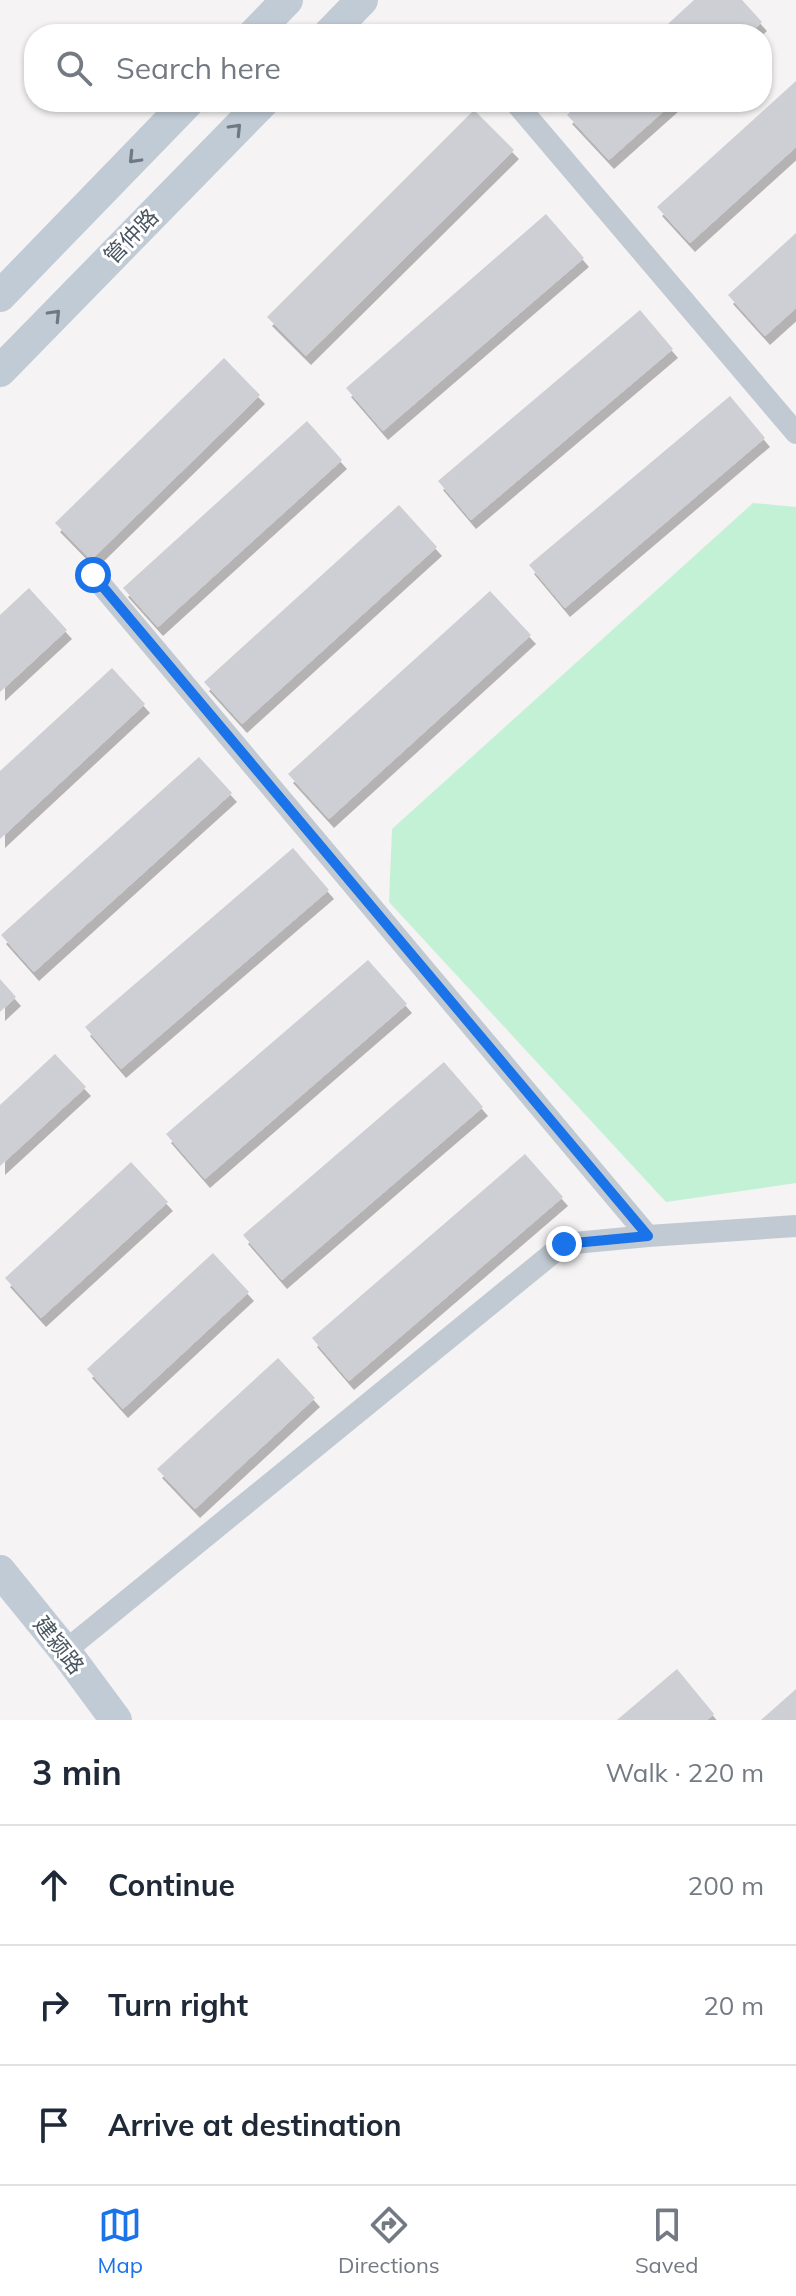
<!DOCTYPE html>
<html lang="en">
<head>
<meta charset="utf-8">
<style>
	:root { --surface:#fff; --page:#f2f2f3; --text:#1f2937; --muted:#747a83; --line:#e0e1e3; --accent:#1a73e8 }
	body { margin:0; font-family:Mulish,"Noto Sans SC",sans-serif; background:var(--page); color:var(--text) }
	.stop { position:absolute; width:24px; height:24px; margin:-18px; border:6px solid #1a73e8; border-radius:50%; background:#fff }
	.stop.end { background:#1a73e8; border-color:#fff; box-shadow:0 2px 8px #0008 }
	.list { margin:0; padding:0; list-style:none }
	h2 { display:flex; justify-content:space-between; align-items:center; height:104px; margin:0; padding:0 32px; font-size:34px }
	h2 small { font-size:26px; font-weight:400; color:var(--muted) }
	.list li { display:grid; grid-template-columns:52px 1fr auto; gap:24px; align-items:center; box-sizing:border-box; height:120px; padding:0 32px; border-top:2px solid var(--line) }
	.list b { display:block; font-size:30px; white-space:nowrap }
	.list em { font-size:26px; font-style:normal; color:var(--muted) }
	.icon { flex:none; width:44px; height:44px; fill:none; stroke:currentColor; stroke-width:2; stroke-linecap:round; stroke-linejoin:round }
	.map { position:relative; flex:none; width:796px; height:1720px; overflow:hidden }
	.search { position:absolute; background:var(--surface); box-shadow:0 2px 6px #0004; left:24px; right:24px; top:24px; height:88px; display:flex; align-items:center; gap:20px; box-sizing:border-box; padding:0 28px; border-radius:32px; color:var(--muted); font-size:30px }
	.sheet { height:464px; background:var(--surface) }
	nav { display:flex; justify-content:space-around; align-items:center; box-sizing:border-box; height:112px; border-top:2px solid var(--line); background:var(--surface); font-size:22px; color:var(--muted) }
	nav a { display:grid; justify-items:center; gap:4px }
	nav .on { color:var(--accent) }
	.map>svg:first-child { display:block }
</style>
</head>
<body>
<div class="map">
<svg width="796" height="1720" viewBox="0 0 796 1720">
	<defs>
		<filter id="shadow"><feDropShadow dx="5" dy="9" stdDeviation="0" flood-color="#0004"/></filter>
	</defs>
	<rect width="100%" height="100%" fill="#f5f3f3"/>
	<polygon fill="#c3f1d5" points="753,503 796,507 796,1183 666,1202 389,902 392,829"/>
	<g fill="#cdcfd5" filter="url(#shadow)">
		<polygon points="694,0 742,0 762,22 749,34 657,34"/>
		<polygon points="796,81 796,147 690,243 657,207"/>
		<polygon points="581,102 674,102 609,160 567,115"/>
		<polygon points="474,110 514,150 306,356 267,317"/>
		<polygon points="546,214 584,258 383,431 346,388"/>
		<polygon points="796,233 796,308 765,336 728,295"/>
		<polygon points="640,310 673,349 471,520 438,481"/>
		<polygon points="224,358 260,395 91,560 55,523"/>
		<polygon points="730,396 765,438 565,608 529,565"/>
		<polygon points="307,421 342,460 158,627 123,588"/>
		<polygon points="399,505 437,547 242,724 204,682"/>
		<polygon points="29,588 67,630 0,692 0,615"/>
		<polygon points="490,591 531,635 329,819 288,774"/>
		<polygon points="112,668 145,704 0,839 0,771"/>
		<polygon points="199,757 232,793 34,972 1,935"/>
		<polygon points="293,848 329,890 121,1069 85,1027"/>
		<polygon points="368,960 407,1004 205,1179 166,1134"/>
		<polygon points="0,979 16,997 0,1012"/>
		<polygon points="55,1054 86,1087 0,1166 0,1105"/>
		<polygon points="444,1062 483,1107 282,1280 243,1235"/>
		<polygon points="525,1154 563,1197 349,1381 312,1338"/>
		<polygon points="131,1162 168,1202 41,1318 5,1278"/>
		<polygon points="213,1253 249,1292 123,1409 87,1369"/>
		<polygon points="278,1358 315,1398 195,1509 157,1469"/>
		<polygon points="677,1669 714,1714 707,1720 617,1720"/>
		<polygon points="796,1689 796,1720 761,1720"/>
	</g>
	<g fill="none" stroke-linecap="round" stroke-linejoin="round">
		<g stroke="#c1cad2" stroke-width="22">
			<polyline points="515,102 796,433"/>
			<polyline points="93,575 648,1236 796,1226"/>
			<polyline points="65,1651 564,1244 648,1236"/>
		</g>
		<g stroke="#c1cbd6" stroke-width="32">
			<polyline points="254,34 287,0"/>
			<polyline points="329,34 362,0"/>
			<polyline points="0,296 188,102"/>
			<polyline points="0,371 263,102"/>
			<polyline points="0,1571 65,1651 116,1720"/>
		</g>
	</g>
	<defs><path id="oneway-chevron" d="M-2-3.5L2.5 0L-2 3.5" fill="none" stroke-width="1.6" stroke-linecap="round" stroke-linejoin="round" transform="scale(2)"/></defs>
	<g stroke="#6e7984">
		<use href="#oneway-chevron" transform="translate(236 129) rotate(-46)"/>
		<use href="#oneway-chevron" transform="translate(134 158) rotate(134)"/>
		<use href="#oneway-chevron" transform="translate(55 315) rotate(-46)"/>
	</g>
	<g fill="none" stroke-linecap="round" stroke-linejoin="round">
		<polyline stroke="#1a73e8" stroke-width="10" points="93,575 648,1236 564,1244"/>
	</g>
	<g text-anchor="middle" stroke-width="6" stroke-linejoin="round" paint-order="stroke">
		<g font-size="22" fill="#4a5661" stroke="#fff">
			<text transform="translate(131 236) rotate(-46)" y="8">管仲路</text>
			<text transform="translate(59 1645) rotate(52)" y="8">建颍路</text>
		</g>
	</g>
</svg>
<div class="stop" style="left:93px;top:575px"></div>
<div class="stop end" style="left:564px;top:1244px"></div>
<div class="search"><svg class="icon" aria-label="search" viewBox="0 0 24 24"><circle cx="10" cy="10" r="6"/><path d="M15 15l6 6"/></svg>Search here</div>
</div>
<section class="sheet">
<h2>3 min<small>Walk · 220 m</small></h2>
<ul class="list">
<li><svg class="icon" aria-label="ahead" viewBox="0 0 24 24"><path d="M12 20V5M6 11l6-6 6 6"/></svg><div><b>Continue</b></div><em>200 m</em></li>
<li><svg class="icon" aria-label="right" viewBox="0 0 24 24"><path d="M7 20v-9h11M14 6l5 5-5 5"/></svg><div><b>Turn right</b></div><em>20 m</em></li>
<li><svg class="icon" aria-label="arrive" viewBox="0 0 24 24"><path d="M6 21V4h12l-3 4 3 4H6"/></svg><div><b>Arrive at destination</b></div></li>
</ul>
</section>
<nav>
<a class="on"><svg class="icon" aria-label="map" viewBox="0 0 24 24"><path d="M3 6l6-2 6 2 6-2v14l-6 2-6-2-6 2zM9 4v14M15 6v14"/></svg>Map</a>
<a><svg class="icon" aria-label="directions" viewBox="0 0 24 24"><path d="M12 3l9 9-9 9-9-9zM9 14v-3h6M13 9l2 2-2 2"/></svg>Directions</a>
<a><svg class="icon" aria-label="saved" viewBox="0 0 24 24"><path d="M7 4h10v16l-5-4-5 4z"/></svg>Saved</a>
</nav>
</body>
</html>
